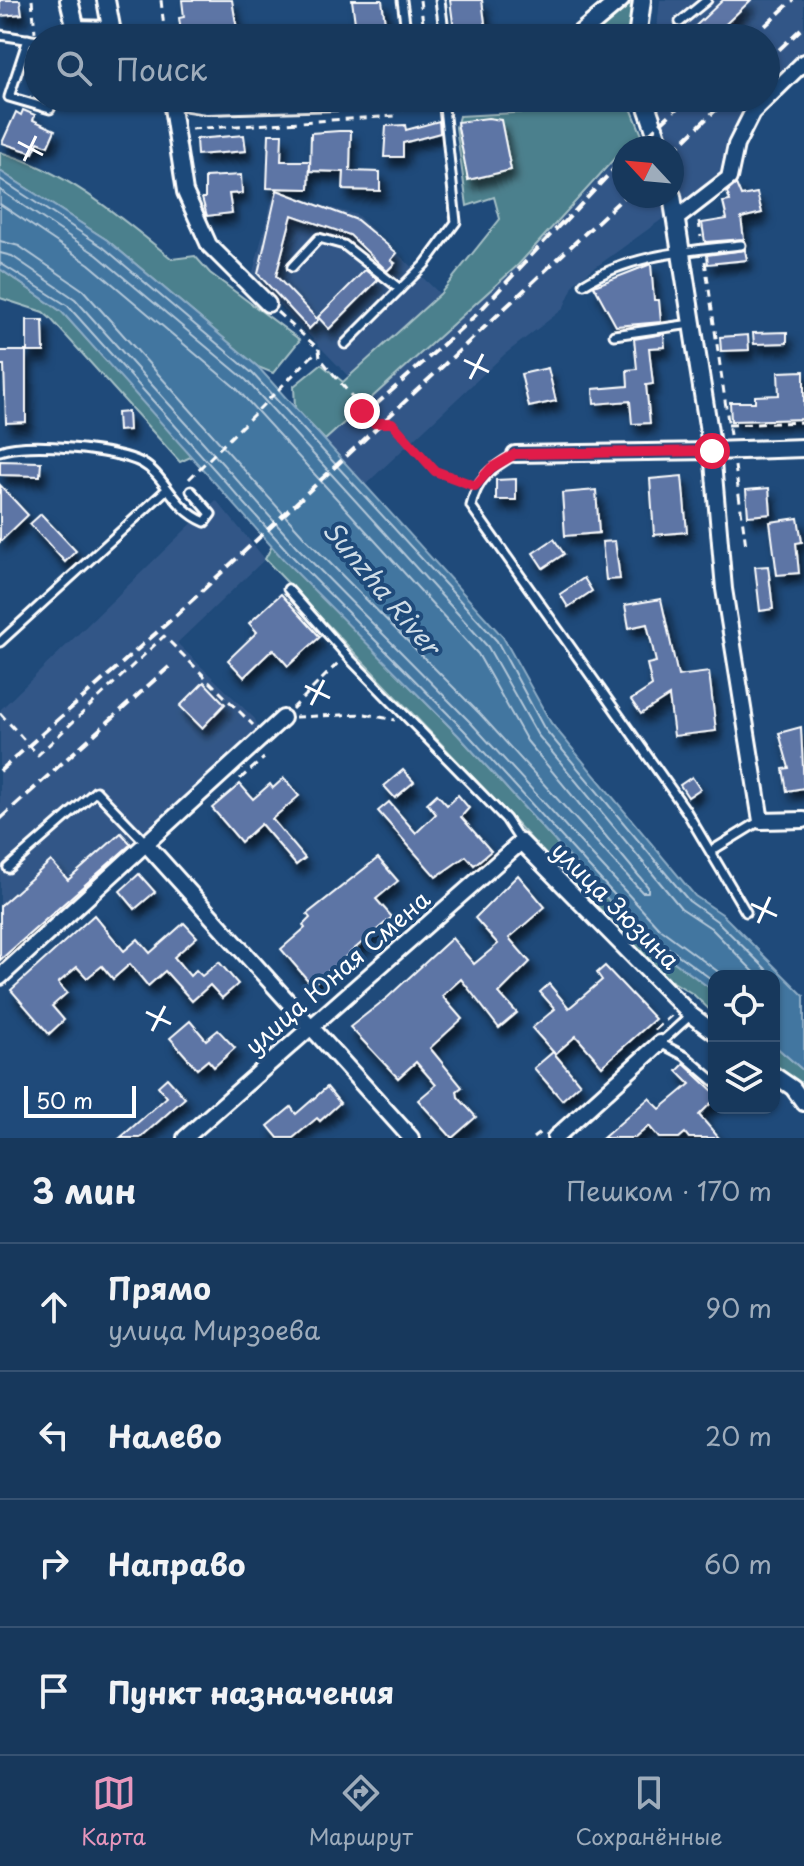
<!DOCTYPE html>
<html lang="ru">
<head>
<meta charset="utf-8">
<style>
	:root { --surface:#17385c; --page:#203f62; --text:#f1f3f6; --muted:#9eacbb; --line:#365272; --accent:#e797bd }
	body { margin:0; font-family:"Playpen Sans",sans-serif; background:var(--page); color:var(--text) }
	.controls { position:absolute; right:24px; bottom:24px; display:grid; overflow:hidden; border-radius:16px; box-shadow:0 2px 6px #0004 }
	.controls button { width:72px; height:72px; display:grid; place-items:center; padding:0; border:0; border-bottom:2px solid var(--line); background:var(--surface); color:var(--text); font:40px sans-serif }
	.compass { position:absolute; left:612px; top:136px; width:72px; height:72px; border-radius:50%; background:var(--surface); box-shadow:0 2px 6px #0004; rotate:296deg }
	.scale { position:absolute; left:24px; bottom:20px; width:112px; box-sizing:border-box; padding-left:8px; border:4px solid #fff; border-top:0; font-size:22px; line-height:28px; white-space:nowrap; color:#fff; -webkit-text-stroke:6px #1f4a7a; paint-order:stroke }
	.stop { position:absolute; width:24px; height:24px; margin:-18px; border:6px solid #e11d48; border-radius:50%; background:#fff }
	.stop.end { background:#e11d48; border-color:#fff; box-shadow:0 2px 8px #0008 }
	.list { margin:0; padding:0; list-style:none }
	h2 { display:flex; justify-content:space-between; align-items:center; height:104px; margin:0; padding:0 32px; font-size:34px }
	h2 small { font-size:26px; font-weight:400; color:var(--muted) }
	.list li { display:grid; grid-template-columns:52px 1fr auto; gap:24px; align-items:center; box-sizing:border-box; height:128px; padding:0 32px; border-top:2px solid var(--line) }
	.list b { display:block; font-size:30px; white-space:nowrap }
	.list p { margin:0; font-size:26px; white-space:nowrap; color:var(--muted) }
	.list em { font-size:26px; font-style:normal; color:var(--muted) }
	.icon { flex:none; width:44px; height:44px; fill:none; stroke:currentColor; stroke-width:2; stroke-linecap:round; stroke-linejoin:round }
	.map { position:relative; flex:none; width:804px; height:1138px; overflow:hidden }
	.search { position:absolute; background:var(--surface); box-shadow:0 2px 6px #0004; left:24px; right:24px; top:24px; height:88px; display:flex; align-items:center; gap:20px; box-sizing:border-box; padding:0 28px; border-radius:44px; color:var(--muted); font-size:30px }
	.sheet { height:616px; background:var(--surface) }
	nav { display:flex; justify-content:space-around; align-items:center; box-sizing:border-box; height:112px; border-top:2px solid var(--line); background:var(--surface); font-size:22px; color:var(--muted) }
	nav a { display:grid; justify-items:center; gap:4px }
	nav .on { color:var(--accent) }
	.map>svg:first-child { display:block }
</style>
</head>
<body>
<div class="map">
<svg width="804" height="1138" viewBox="0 0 804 1138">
	<defs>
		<filter id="shadow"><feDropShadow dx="5" dy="9" stdDeviation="4" flood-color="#0009"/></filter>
	</defs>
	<rect width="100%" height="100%" fill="#1f4a7a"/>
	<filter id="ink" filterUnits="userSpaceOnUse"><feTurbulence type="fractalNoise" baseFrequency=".0125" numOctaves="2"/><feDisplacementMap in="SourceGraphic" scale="16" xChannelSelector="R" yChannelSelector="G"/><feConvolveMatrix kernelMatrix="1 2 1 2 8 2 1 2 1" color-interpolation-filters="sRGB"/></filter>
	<g filter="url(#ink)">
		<g fill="#325787">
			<polygon points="660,0 804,0 804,56 766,91 766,38 656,38"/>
			<polygon points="658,98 758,98 728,150 722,176 575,282 563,309 505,354 365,485 325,440 518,265 624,152 624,196 672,196 672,148 628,148 661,116"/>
			<polygon points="274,192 357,215 440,294 348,376 252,276"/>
			<polygon points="216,500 265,559 177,643 255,719 259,731 0,969 0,710"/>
		</g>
		<g fill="#4c808d" stroke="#a6c0c6" stroke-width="2">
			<polygon points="620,0 642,0 637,38 575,38"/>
			<polygon points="591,101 629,103 642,135 624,148 518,265 325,440 295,408 294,386 321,364 343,382 440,294 500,219 494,197 467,206 456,127 459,116 588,109"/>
			<path d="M 0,152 C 68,172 118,215 172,259 L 195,256 L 210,273 L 300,340 L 273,373 L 258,367 L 107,240 L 0,171 Z"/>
			<polygon points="0,269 62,312 193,456 180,462 51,319 43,312 0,298"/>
			<polygon points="272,546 458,735 647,942 714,991 714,1014 693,994 652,969 627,944 513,819 265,559"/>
			<polygon points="774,1045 804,1071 804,1092 774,1067"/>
		</g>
		<polygon fill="#4376a0" stroke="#8eadc6" stroke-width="2" points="0,171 107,240 258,367 503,637 551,723 695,896 722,914 804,996 804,1071 774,1045 774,976 714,976 714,991 647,942 458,735 284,560 62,312 0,269"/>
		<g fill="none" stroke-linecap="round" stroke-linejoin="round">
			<g stroke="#b4c8d9" stroke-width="2">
				<polyline points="0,179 103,247 252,373 497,641 544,728 689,901 717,921 773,976"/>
				<polyline points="0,190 97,255 246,380 488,647 537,734 681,908 711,928 758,976"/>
				<polyline points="0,204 89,264 237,389 478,654 527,741 648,887 648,892 642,892 480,714 306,539 83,290 19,246 0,241"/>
				<polyline points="0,253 12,256 75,299 297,547 471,723 659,928 724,976"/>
				<polyline points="0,263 68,306 290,554 464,730 652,936 714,981"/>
			</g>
		</g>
		<g fill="#5d74a5" stroke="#fff" stroke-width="2" filter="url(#shadow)">
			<polygon points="0,0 20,0 22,14 0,16"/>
			<polygon points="182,0 232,0 237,29 182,38 179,18 184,17"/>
			<polygon points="352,0 382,0 387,38 357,38"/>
			<polygon points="450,0 482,0 487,38 455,38"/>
			<polygon points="723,0 751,0 711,38 683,38"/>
			<polygon points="23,110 35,115 33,120 55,130 48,146 38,142 33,153 2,143 16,112 21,115"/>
			<polygon points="488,118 501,120 511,170 468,180 457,122"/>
			<polygon points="439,121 440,133 403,143 403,157 384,157 386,126 405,125 406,130"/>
			<polygon points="339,131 351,131 350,171 380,172 380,191 343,190 344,172 310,171 311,133"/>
			<polygon points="269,134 282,134 281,161 310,161 309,189 267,188"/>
			<polygon points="244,135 246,151 197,155 196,139"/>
			<polygon points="241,175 242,193 229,194 232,213 207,216 202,198 205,198 205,177"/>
			<polygon points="736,184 741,196 757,193 762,213 741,218 744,239 705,242 702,223 727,219 723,202 730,201 727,192"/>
			<polygon points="277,190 357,220 397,253 391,260 395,263 387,271 350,235 292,215 276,276 318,320 309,329 258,274"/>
			<polygon points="745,250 747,260 708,264 707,255"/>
			<polygon points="651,264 654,300 659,300 661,322 616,326 594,286"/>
			<polygon points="365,270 378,280 329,329 318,317"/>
			<polygon points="27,320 43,320 44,352 27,352"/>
			<polygon points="787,332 787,343 754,344 753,333"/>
			<polygon points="664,334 665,347 649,348 653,384 646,385 650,423 632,424 630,401 594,404 593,389 628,386 627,370 637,369 634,339"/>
			<polygon points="748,335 749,350 721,351 720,337"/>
			<polygon points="0,351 26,351 26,422 6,423 4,365 0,365"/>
			<polygon points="548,368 556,401 529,407 521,374"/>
			<polygon points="804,371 804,419 731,421 730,402 755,402 755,396 779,395 778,372"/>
			<polygon points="128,412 129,430 118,431 117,413"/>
			<polygon points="0,461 41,462 40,476 0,475"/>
			<polygon points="682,476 687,532 654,535 650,479"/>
			<polygon points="516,479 516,500 496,500 496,480"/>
			<polygon points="0,485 28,515 0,542"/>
			<polygon points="769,488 771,514 748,516 746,490"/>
			<polygon points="596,490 599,533 565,536 562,493"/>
			<polygon points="41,514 76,551 65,562 30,524"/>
			<polygon points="798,518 802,542 796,543 799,573 777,575 770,522"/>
			<polygon points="554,539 564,554 543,568 533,553"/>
			<polygon points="615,541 620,579 606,580 602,542"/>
			<polygon points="768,566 773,609 760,611 755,567"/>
			<polygon points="584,578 592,591 568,607 560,594"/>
			<polygon points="281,594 320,637 288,666 273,649 244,677 228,660 257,632 249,623"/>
			<polygon points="661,599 678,676 709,672 716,731 674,736 669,696 641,714 631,700 652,686 647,664 656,662 647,624 629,628 625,605"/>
			<polygon points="204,682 225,704 202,728 180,706"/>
			<polygon points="801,727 804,788 787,791 783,769 789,768 779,733"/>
			<polygon points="403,770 414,782 395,798 384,786"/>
			<polygon points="692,777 700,789 688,797 680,785"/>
			<polygon points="284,778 299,796 272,819 305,858 296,865 261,824 241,842 212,808 240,784 253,799 270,784 273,788"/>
			<polygon points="437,794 447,805 458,795 469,808 461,817 491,851 474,865 466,856 436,877 378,811 389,802 416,833 436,814 427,803"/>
			<polygon points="121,833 131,844 0,960 0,906 51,861 68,880"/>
			<polygon points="378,858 398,881 376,899 392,917 312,985 281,949 305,928 303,925 310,918 307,914"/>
			<polygon points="139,874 155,892 135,909 120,891"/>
			<polygon points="518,875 545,907 509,938 530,962 499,993 517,1013 499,1028 461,979 442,996 462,1019 430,1048 462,1087 457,1091 458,1097 476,1117 452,1138 418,1100 436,1085 416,1062 398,1078 350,1027 388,997 452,938 474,964 498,944 475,918"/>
			<polygon points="94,915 124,951 138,939 150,953 184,923 197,937 174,957 190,976 196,970 202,976 219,962 238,984 222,998 210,985 192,1001 165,971 148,986 130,964 113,979 102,966 87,978 77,967 58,983 67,993 52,1006 64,1020 49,1034 11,990"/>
			<polygon points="605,966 655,1019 602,1066 576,1036 555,1054 532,1028 555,1009 540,992 549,984 569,1008 602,980 597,973"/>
			<polygon points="190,1021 206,1040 218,1030 235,1048 214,1067 208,1060 197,1069 170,1038"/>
			<polygon points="553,1052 580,1084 562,1100 534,1068"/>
			<polygon points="684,1064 714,1092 714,1100 699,1115 719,1138 689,1138 685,1133 679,1138 659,1138 649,1126 635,1138 603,1138 649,1098 660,1109 690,1084 677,1071"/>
			<polygon points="167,1078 185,1098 140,1138 120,1138 167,1097 158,1086"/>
			<polygon points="327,1087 340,1103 320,1121 317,1118 293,1138 278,1138 268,1126 291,1107 296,1114"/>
		</g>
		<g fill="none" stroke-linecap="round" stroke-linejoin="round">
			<g stroke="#fff" stroke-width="13">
				<g id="service">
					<polyline points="402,0 407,38"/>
					<polyline points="440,0 445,38"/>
					<polyline points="680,22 707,0"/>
					<polyline points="0,35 38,41"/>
					<polyline points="28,39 9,97 50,109 53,98"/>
					<polyline points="292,267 319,238 344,245 400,289"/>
					<path d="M 584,284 C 631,254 687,251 741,245"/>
					<polyline points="614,335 691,324"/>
					<polyline points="345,344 425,264 456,222 443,98"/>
					<path d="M 0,451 C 26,441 117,449 142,463 C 166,476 172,508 205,522 L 211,514 L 191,491"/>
					<path d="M 514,455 C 491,468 477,479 471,506 L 685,809 L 746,912"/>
					<polyline points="288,589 350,659 506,819 521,842"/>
					<polyline points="0,642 166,490"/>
					<polyline points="711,851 760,821"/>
					<polyline points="8,868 96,791 146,843"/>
					<polyline points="691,1015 660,1043 685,1056 714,1081"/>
				</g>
			</g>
			<g stroke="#fff" stroke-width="20">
				<g id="minor">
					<polyline points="171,101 185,192 209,245 268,304"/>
					<polyline points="676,219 729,178 736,145 752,113 804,62"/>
					<polyline points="515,454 712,451 724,589 761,821 804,820"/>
					<polyline points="147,845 411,1138"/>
					<polyline points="0,977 283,718"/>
					<polyline points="774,1075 793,1088 804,1103"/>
					<polyline points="185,1138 521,842 691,1015 714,1032"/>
					<polyline points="555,1138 660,1043"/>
				</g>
			</g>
			<g stroke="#fff" stroke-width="22">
				<g id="tertiary">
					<polyline points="69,0 78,38"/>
					<polyline points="106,0 113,38"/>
					<polyline points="74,29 111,30"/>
					<polyline points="575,38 620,0"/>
					<polyline points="637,38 642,0"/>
					<polyline points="162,98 207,105 442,98"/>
					<polyline points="644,98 661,148"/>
					<polyline points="672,196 712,451 804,448"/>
				</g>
			</g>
			<g stroke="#fff" stroke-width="3" stroke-dasharray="8 6" stroke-linecap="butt">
				<polyline points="32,0 35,32"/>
				<polyline points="161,0 165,38"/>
				<polyline points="420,0 425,38"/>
				<polyline points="191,129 395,116"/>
				<polyline points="699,221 701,237"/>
				<polyline points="705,261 730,435"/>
				<polyline points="277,312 319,349 320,358 374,423 392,423 435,471 468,484"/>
				<polyline points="728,425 804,422"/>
				<polyline points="735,466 746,546"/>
				<polyline points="189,479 319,349"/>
				<polyline points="292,709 340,661"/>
				<polyline points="0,713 38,755 164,636 253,725"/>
				<polyline points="295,717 365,714 395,720"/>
				<polyline points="240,779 264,758"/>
				<polyline points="655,1030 673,1014"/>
				<polyline points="533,1138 542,1131"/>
			</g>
			<use href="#service" stroke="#1f4a7a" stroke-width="7"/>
			<use href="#minor" stroke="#1f4a7a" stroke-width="14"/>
			<use href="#tertiary" stroke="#1f4a7a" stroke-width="16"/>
			<g stroke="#fff" stroke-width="4" stroke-dasharray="12 6" stroke-linecap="butt">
				<polyline points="752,38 793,0"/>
				<polyline points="766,62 804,26"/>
				<polyline points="634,148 688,98"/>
				<polyline points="672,152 728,98"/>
				<polyline points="562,225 624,158"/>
				<polyline points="361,418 477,314 568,216"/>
				<polyline points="0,771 173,618 625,196"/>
				<polyline points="0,819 169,667"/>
			</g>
		</g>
	</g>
	<g fill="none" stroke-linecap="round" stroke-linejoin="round" filter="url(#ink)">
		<polyline stroke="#e11d48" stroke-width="10" points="362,411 374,423 392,423 435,471 475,486 491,468 515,454 712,451"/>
	</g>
	<path fill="none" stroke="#fff" stroke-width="3" d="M 18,142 L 43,155M 24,161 L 36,136M 464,360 L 489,372M 470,379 L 483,354M 305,686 L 330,698M 311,705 L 324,680M 751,904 L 777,916M 758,923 L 770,897M 146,1012 L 171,1024M 152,1031 L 165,1006"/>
	<g text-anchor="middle" stroke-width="8" stroke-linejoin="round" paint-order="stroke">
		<g font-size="24" fill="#fff" stroke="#1f4a7a">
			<text transform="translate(615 906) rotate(45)" y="8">улица Зюзина</text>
			<text transform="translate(338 973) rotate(-41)" y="8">улица Юная Смена</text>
		</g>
		<g font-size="26" font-style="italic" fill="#d0dde7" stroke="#1f4a7a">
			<text transform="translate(381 588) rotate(50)" y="9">Sunzha River</text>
		</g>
	</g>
</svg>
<div class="controls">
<button><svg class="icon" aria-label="locate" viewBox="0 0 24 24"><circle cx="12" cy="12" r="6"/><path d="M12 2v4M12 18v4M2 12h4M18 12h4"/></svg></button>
<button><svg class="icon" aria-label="layers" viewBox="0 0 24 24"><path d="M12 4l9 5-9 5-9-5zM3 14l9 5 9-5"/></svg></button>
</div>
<svg class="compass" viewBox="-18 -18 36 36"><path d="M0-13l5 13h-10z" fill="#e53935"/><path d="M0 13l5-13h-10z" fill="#9eacbb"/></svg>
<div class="scale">50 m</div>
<div class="stop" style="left:712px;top:451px"></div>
<div class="stop end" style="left:362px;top:411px"></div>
<div class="search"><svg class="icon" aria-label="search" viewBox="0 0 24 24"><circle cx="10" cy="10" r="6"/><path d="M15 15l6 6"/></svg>Поиск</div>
</div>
<section class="sheet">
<h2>3 мин<small>Пешком · 170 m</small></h2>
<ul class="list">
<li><svg class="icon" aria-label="ahead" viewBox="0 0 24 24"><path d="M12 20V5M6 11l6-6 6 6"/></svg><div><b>Прямо</b><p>улица Мирзоева</p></div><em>90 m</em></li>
<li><svg class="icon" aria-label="left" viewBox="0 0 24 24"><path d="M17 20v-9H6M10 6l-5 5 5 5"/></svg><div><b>Налево</b></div><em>20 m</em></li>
<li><svg class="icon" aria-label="right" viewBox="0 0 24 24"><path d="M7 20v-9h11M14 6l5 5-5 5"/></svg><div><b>Направо</b></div><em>60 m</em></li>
<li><svg class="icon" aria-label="arrive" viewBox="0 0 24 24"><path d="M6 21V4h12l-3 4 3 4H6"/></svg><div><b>Пункт назначения</b></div></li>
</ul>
</section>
<nav>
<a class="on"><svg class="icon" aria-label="map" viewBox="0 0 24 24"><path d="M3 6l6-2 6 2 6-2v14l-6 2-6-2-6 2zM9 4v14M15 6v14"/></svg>Карта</a>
<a><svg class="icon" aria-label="directions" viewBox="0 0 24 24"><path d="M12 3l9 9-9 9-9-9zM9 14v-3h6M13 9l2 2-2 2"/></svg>Маршрут</a>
<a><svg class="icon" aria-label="saved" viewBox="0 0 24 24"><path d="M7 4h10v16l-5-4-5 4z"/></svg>Сохранённые</a>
</nav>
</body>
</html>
